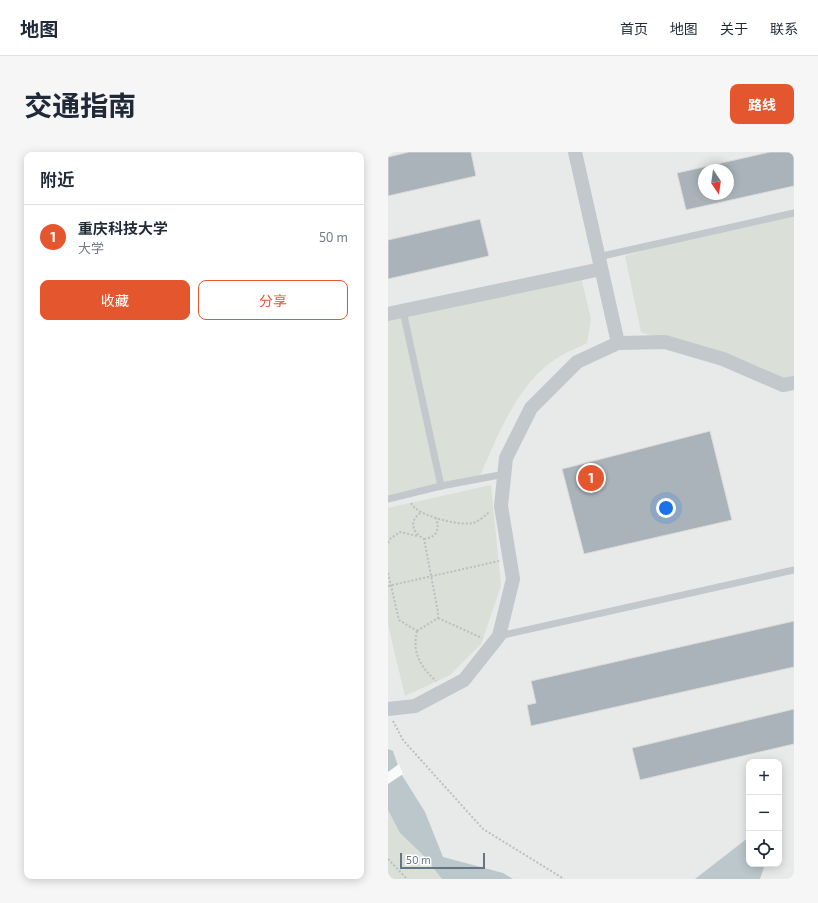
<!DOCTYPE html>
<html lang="zh">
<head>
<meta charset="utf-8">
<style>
	:root { --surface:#fff; --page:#f6f6f7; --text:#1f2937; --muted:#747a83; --line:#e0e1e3; --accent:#e4572e }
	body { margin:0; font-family:"Exo 2","Noto Sans SC",sans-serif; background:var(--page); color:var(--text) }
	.controls { position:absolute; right:12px; bottom:12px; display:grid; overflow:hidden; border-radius:8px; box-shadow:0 2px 10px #0003 }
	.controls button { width:36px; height:36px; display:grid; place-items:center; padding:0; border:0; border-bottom:1px solid var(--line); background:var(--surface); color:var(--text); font:20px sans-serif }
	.compass { position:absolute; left:310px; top:12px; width:36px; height:36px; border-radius:50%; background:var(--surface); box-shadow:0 2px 10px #0003; rotate:167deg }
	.scale { position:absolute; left:12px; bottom:10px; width:85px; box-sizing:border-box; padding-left:4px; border:2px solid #657683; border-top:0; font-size:11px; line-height:14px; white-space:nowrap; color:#657683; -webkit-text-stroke:3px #fff; paint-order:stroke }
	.you { position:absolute; left:278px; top:356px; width:14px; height:14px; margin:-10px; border:3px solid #fff; border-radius:50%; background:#1a73e8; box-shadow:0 0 0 6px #1a73e833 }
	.badge { display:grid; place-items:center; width:26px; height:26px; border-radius:50%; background:var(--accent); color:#fff; font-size:13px; font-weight:700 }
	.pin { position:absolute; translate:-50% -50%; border:2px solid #fff; box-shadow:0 1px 4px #0006 }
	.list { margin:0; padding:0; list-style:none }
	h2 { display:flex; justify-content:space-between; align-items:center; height:52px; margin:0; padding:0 16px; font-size:17px }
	h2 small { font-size:13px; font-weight:400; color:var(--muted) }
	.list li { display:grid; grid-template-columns:26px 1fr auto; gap:12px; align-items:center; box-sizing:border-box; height:64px; padding:0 16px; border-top:1px solid var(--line) }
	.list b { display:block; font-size:15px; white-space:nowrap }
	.list p { margin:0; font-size:13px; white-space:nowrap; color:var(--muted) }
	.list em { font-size:13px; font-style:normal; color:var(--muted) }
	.actions { display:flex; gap:8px; padding:12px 16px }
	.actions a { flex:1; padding:9px 0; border:1px solid var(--accent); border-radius:8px; text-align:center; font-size:14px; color:var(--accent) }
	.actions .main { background:var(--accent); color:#fff }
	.icon { flex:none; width:22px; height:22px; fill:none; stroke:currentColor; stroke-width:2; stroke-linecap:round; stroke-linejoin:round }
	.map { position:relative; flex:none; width:406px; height:727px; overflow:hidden; border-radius:8px }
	header { display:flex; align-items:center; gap:24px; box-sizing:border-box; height:56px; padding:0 20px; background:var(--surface); border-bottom:1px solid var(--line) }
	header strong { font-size:19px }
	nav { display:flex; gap:22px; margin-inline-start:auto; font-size:14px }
	.intro { display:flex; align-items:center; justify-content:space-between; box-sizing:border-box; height:96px; padding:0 24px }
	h1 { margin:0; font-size:28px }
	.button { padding:10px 18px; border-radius:8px; background:var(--accent); color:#fff; font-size:14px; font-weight:700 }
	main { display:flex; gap:24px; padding:0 24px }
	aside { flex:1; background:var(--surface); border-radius:8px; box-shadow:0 2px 10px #0003 }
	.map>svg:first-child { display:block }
</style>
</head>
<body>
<header>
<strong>地图</strong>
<nav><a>首页</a><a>地图</a><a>关于</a><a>联系</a></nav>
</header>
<div class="intro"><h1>交通指南</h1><a class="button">路线</a></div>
<main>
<aside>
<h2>附近<small></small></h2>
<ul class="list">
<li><span class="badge">1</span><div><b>重庆科技大学</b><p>大学</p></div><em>50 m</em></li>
</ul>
<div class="actions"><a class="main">收藏</a><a>分享</a></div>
</aside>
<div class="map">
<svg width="406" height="727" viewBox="0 0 406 727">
	<rect width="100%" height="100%" fill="#fafaf8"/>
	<path fill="#e8e9e9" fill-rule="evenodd" d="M 0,0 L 406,0 L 406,727 L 0,727 ZM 316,18 L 340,18 L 340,42 L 316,42 ZM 361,610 L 391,610 L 391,712 L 361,712 Z"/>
	<g fill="#dadfd7">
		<polygon points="406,62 406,231 253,180 237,104 311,82"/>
		<path d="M 192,121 L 203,167 L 199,191 C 190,196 180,199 171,205 C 132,227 109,284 92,324 L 0,347 L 0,162 Z"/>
		<polygon points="103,333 113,434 93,492 62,523 17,544 0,473 0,356"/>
		<polygon points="0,658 12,681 36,704 54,727 0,727"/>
	</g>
	<g fill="#bbc7cb">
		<polygon points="0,597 5,599 12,620 37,660 55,705 115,721 125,727 54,727 36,704 12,681 0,658"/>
		<polygon points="361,685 361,712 377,712 372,727 307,727"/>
	</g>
	<polygon fill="#fafaf8" points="11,612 15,622 0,632 0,620"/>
	<g fill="#aab3b9" stroke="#dcdcda" fill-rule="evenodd">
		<polygon points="21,0 83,0 88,24 0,44 0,5"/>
		<path d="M 382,0 L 406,0 L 406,34 L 298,58 L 289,21 ZM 316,18 L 340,18 L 340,42 L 316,42 Z"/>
		<polygon points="92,67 101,104 0,127 0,88"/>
		<polygon points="322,279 344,368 196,402 174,317"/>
		<polygon points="406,469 406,515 143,574 139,553 148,551 143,529"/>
		<polygon points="406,557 406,592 252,628 244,596"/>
	</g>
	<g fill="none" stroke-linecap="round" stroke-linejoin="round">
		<g stroke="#bbbfc2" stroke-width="2" stroke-dasharray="2 2" stroke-linecap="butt">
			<path d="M 23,351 C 29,364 71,374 85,371 C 91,369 97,364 101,360"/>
			<path d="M 36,387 C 49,385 52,378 48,366"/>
			<polyline points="0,391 3,386 12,380 29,384"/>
			<polyline points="0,421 11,468 29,479"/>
			<polyline points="0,434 111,409"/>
			<polyline points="50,466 94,486"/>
			<path d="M 29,479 L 50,466 L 50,460 L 36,387 C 24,380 21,370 32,361"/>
			<path d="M 29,479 C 24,501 32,514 48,529"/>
			<polyline points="5,569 15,588 95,677 176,727"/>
			<polyline points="0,707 19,727"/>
		</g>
		<g stroke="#c3c8cc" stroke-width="7">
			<polyline points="210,105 406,61"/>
			<polyline points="15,159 53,334"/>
			<polyline points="0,347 53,334 117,322"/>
			<polyline points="111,484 406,418"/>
		</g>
		<g stroke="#c3c8cc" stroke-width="14">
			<polyline points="187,0 230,191"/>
			<polyline points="0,162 213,117"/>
			<polyline points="0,557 27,554 76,528 111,484 125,427 113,354 118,306 143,256 189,210 230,191 277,190 335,207 395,233 406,231"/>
		</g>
	</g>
</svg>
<div class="controls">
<button>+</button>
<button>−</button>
<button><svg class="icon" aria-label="locate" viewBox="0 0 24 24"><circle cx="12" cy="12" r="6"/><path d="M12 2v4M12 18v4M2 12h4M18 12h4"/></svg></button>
</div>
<svg class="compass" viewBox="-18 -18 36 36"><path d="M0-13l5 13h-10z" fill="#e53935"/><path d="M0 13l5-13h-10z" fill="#747a83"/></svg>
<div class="scale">50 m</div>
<div class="you"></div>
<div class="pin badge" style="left:203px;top:326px">1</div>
</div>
</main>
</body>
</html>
